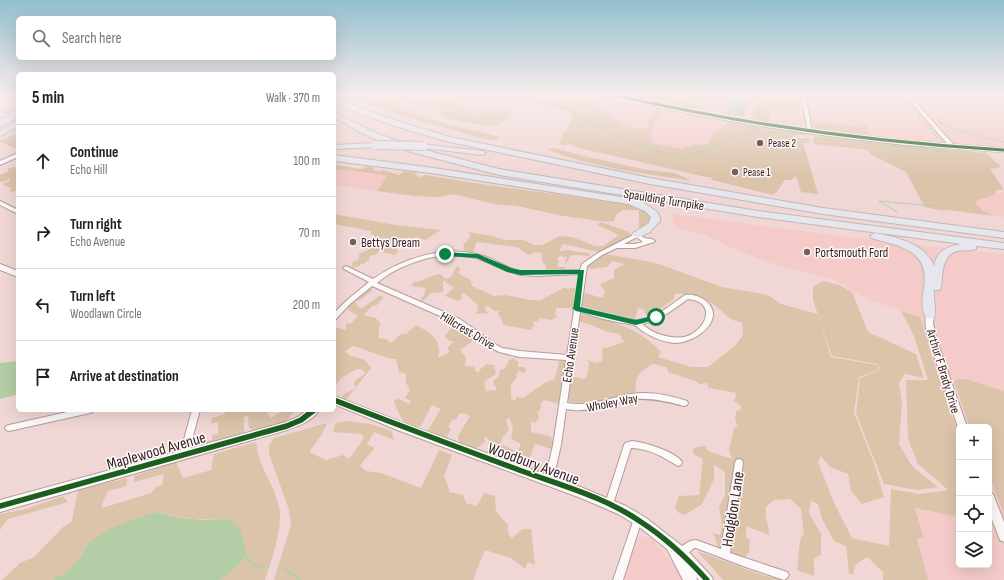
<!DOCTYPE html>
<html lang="en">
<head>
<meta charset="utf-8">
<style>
	:root { --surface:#fff; --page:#f6f6f6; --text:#222; --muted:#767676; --line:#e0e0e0 }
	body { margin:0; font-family:"Sofia Sans Condensed",sans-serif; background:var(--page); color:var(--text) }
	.controls { position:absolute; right:12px; bottom:12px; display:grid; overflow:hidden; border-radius:6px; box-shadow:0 4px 16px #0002 }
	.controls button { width:36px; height:36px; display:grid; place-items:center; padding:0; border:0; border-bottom:1px solid var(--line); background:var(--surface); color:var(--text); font:20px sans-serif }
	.stop { position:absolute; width:12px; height:12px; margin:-9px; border:3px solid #0b8043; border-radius:50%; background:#fff }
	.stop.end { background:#0b8043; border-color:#fff; box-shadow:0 1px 4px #0008 }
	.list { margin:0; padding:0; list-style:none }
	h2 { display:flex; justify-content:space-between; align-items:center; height:52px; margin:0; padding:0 16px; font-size:17px }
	h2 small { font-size:13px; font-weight:400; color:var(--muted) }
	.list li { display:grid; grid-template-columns:26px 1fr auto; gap:12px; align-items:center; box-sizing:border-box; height:72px; padding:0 16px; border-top:1px solid var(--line) }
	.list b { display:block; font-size:15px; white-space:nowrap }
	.list p { margin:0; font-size:13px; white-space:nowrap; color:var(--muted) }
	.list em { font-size:13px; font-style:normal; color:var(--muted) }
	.icon { flex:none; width:22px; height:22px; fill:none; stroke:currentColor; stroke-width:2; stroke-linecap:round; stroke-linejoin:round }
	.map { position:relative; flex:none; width:1004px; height:580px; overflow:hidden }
	.search { position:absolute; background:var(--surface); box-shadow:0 4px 16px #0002; left:16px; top:16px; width:320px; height:44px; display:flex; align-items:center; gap:10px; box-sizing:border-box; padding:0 14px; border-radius:6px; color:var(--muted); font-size:15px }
	.panel { position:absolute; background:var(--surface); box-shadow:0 4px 16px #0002; left:16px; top:72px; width:320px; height:340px; border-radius:6px }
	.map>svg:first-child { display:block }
</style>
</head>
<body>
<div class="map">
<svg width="1004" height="580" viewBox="0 0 1004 580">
	<rect width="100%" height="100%" fill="#f0d7d5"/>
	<g fill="#f4cbc9">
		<polygon points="568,94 904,94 947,144 833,133 731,118 718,131 714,132 708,143 702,145 695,144 694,145 681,149 652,143 647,140 656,123 656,119 660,114 660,109 656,109 649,117 647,125 648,127 642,130 634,130 620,122 614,117 592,106 597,103 595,102 578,97 572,97 567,95"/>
		<polygon points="909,94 1004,94 1004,148 955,144"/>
		<polygon points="334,169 370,174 374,172 386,175 386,178 377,191 334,185"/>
		<polygon points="1000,192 1004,192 1004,217 988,214 977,206 976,203 978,200 995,195"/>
		<polygon points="672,214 870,240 1004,254 1004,580 928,580 917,537 924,538 915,507 959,517 959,565 989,565 989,523 991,523 989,518 989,427 959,427 959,434 934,364 920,317 870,300 832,279 767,262 737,250 703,234 675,228"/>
		<polygon points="643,536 652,539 686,580 624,580 634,542 638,538"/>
	</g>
	<g fill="#dcc4ab">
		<path d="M 344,94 L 363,94 L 381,101 L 395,104 L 436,121 L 500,137 L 497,140 C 480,139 465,133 449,129 C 413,120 378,109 344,94 Z"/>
		<path d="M 395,94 L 568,94 L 572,97 L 578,97 L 594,102 L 601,98 L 604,99 L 604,103 L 594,104 L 593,106 C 610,111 631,137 648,127 L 647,125 L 649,117 L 658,107 L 661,108 L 660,111 L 662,113 L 658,116 L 648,140 L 651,140 L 652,143 L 681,149 L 694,145 L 694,144 L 702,145 L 708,143 L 714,132 L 718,131 L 729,121 L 798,131 L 805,135 L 794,135 L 792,138 L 809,138 L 809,143 L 803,143 L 818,194 L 801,192 L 796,176 L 791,180 L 785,180 L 776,193 L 772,195 L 712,180 L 711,177 L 706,177 L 579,148 L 571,144 L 562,146 L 560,142 C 562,132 573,125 573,115 L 567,110 L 556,109 L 524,100 L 463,102 L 457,106 L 468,110 L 474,116 L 475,110 C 485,108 506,105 513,113 C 507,117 502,125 495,126 C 489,127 450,120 444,117 C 441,115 439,110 437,106 L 425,106 L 423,109 L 412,104 L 404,97 Z"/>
		<path d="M 634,94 L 702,94 L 719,99 L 718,101 C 708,101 701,98 692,102 L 703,109 C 694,111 685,104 676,107 L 630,97 Z"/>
		<polygon points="758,94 800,94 802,105 790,114 781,114 777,110 771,110 769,120 767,123 761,122 752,117"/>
		<polygon points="816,122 861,127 863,123 865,124 869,135 816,129 813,123"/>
		<polygon points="18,134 18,150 0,141 0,140"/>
		<path d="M 815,136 L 986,153 L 1001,167 L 990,169 L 1004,190 L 997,190 L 995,195 L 978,200 L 976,204 L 983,211 L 995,216 L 948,210 C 940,212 933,208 925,207 L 906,172 L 870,154 L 869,150 L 814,144 L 813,140 Z"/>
		<path d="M 554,148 L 584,156 L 647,170 L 675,173 L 692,181 C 644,173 592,168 546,149 Z"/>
		<path d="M 334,163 L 336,165 L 361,169 L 368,166 L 374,168 L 374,170 L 380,171 L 384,170 L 399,175 L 404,171 L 417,173 L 416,176 L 421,177 L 425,175 L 474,183 L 635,205 C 644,209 649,212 653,221 L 639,231 L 639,210 L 623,210 L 616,215 L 614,221 L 607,222 L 563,216 L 517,206 L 494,204 L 453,194 L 439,197 L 414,196 L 377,191 L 386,178 L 386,175 L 334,169 Z"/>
		<polygon points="14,167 18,168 18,190 11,192 9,191 12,189 2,184 9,182 10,179 3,182 0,182 0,175 9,171 7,169"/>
		<polygon points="334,214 395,225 441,230 425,240 417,237 410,239 408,237 406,238 406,240 395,244 398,252 395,255 382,252 385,247 383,245 377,254 369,256 370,259 363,264 361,263 359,266 351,268 353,262 359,259 359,254 374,247 376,242 372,238 375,235 371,234 371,231 334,224"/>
		<path d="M 601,222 L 627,231 L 631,235 L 599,252 L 563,244 L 559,251 L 570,250 C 575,253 583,251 590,254 L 590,256 L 571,255 L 566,264 L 565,261 L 567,257 L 563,257 L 562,255 L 557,258 L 559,262 L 557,267 L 564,267 L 566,270 L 546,270 L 545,263 L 542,263 L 542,253 L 536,252 L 529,255 L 517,247 L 477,242 L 473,252 L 465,252 L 463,245 L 470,237 L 469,232 L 492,236 L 504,240 L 523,240 L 535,245 L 542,245 L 560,236 L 572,237 L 595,246 L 603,246 L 619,235 L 597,225 Z"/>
		<path d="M 606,254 L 656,263 L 722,287 L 768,295 L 781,304 L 818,314 L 831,357 L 877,365 L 880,369 L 859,377 L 854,413 L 875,466 L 884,497 L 862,504 L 851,491 L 848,474 L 830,467 L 821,456 L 818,462 L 835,505 L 852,538 L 889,546 L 891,489 L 920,494 L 948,490 L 918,464 L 908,439 L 906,380 L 928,380 L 914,336 L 901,311 L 920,317 L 934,364 L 959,434 L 959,517 L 915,508 L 924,539 L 917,538 L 928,580 L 883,580 L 883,572 L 867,557 L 855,565 L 853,575 L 849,574 L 846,546 L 834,541 L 822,519 L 818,504 L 811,501 L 809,513 L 821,534 L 821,555 L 814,558 L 814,576 L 797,570 C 799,559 798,548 801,537 L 804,535 L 801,509 L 790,499 L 774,500 L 766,507 C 764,517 769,524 769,535 L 746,526 L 746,537 L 750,541 L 749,552 L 745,558 L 719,549 L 713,533 L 720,535 L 722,524 L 719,507 L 725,495 L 725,472 L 714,465 L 714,479 L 702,504 L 685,515 L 679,513 L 675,507 L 679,496 L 699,495 L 703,459 L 693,454 L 693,449 L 697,447 L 705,446 L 708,451 L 732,459 L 729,451 L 734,428 L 738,426 L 735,420 L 736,411 L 741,410 L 741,406 L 734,401 L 737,393 L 709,388 L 707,383 L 699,384 L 697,382 L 668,372 L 667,367 L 652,364 C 640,373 634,375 636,392 C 613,398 591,407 568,401 L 570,376 L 583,379 L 587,377 L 589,363 L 587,360 L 595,363 L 602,361 L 603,347 L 606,348 L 624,342 L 619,334 L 607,332 L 594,326 L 578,321 L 579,314 C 611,321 637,326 661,352 L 658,357 L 691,367 L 708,367 L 735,346 L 743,335 L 742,322 C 728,321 726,314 716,306 C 704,297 691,293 675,294 L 674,299 L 652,315 L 646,314 L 643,309 L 638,308 L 636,317 L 634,319 L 580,306 L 581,292 L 603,298 L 605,291 L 600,284 L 614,278 L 614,270 L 625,264 L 612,261 L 607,267 L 590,269 L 587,267 L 592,262 Z"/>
		<path d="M 456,267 L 460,268 L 459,274 L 471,280 L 472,286 L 494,296 L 505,295 L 530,300 L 541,300 L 565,287 L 568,289 L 575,287 L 573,308 L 556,308 L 555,315 L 558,317 L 551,320 L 540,318 L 538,321 L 533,322 L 534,325 L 531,330 L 504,325 L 498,313 L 500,310 L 495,311 L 486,305 L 485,309 L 488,313 L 475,314 L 478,310 L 477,304 L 464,293 L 462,294 L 461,299 L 458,301 L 445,296 L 454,287 L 446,283 L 446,281 L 443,281 L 443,292 L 431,293 L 423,301 L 420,300 L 424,295 L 426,288 L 411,286 L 414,282 C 426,280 429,276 440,274 L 446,279 L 451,277 Z"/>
		<polygon points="823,281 839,285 852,292 868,332 916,354 924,378 905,374 899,383 902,402 899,444 912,466 938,487 917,490 884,484 856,413 860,378 881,369 877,364 832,356 813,300 813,287"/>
		<path d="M 369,288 L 373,290 L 363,298 L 355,302 L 359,308 L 362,308 L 379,296 L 382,296 L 383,298 L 376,306 L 374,305 L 363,315 L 376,318 L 380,323 L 378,338 L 386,339 L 391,343 L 401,334 L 406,334 L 416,325 C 425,330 438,336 439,349 C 440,352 438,356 438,358 L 450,352 L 447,348 L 454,342 L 448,340 L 445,336 L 455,323 L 475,337 L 470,343 L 460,350 L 466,358 L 465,366 L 474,367 L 476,372 L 479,372 L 480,369 L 483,368 L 486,364 L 494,365 L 496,374 L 484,382 L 486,391 L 497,390 L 493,381 L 499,376 L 500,370 L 505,369 L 509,360 L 514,358 L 518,362 L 518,367 L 524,367 L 526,370 L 525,373 L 518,371 L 516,376 L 517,378 L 511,384 L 511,398 L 515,401 L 517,397 L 523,398 L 546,382 L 555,379 L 559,361 L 563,361 L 565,364 L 559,404 L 544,400 L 541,403 L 540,411 L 537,412 L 539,416 L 538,420 L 534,423 L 531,421 L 531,432 L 550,436 L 553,441 L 552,449 L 535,444 L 529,459 L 542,464 L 543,469 L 539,472 L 512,464 L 514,458 L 518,455 L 518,450 L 521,444 L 511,439 L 513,426 L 509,418 L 506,420 L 509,430 L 503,437 L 500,444 L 514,450 L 509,463 L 486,454 L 492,443 L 486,437 L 484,437 L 485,442 L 475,449 L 459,444 L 458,436 L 470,416 L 463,413 L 459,414 L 456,420 L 453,419 L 448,427 L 451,429 L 446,439 L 427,432 L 441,409 L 432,405 L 421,426 L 413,428 C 402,424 398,412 394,401 L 397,398 L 409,404 L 411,401 L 405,398 L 410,390 L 406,383 L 406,374 L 399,372 L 396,359 C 386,359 365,349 353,346 L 345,351 L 349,355 L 365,360 L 371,368 L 345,401 L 341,399 L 344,394 L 355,388 L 354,383 L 358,378 L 361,377 L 365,373 L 361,369 L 357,369 L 341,378 L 334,388 L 334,327 L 346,330 L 346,324 L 351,323 L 358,316 L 350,311 L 346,306 Z"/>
		<polygon points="959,379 965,379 1004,391 1004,514 989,476 989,427 970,427 954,381"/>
		<polygon points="225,410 264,410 271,418 283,410 295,410 285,423 255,431 249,428 248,416 244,417 244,434 206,444 207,441 212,440 212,435 218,434 218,422 211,424 212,418 225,414"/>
		<polygon points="347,421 371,424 392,431 394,440 374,432 367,444 375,448 360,465 366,471 381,473 421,488 439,450 452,455 444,476 450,492 463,495 466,503 477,506 484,493 495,496 496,511 508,525 508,534 512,538 522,529 531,529 535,565 528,562 525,569 511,558 485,550 473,580 274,580 291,524 289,510 269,454 269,445 274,438 327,423 322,434 309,452 326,460 343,455 349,459 364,438 361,434 333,432 336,423"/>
		<path d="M 256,442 C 257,447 258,453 259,458 C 266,478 281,497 280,519 C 279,540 271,561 265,580 L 220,580 L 233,570 L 228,519 L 191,519 L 154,512 L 88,543 L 82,555 L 70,569 L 53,580 L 2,580 L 20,563 L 34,557 L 63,527 L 72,521 L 78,490 L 127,478 L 127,485 L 124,487 L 108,491 L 102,504 L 102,508 L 151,493 L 156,487 L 162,485 L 164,474 L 134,482 L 134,476 L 176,462 L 183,478 L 211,470 L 214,454 Z"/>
		<polygon points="63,496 68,502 8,519 0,530 0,514 26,509"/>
		<polygon points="697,551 765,576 785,580 723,580"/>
	</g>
	<g fill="#b3cea6">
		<polygon points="731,96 747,100 744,116 729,115 726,113"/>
		<polygon points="18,361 18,391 15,395 0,399 0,363"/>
		<path d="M 154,512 C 166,514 178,518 191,519 C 227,523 240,506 246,556 L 233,570 L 220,580 L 53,580 L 70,569 L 82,555 L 88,543 L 112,528 Z"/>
	</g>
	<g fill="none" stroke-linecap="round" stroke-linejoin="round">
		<g stroke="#b3cea6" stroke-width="1">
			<polyline points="366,94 384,101 398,103 524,96 564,107 589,122 634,143 667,154 688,156 714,148 730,138 753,131 804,134"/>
			<polyline points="426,101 432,94"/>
			<polyline points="920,116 918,116 942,143"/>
			<polyline points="753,117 761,119"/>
			<polyline points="937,119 940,123 955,130 1004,142"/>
			<polyline points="761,121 761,119 766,115 771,94"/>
			<polyline points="749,132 756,127"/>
			<polyline points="818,138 949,152"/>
			<polyline points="897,212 879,201 934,206 936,203"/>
		</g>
		<g stroke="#b3cea6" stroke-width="2">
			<polyline points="246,556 254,565 264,567"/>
			<polyline points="283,568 300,580"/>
		</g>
		<g stroke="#b09d9c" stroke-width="2">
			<g id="minor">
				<polygon points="801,94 805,94 812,132 812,133 808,132"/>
				<polygon points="904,94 908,94 954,145 954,147 950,147"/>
				<polygon points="0,201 18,210 18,214 0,205"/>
				<path d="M 637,233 L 644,238 L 652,239 L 655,241 L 654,242 L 635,248 L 617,248 L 602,255 L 587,266 L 581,308 C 598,313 628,323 645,319 C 659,315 672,304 685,295 C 696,293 712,301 713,313 C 714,330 689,343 675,343 C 664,342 653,338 644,332 C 641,330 637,326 634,325 C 627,323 619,323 613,321 C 602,319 591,315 580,312 L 567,403 C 590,407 609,398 631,394 C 649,391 669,395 687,401 L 688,403 L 687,405 L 684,406 C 669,402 653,398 637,399 C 612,402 592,414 566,409 L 561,445 L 553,480 L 552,483 L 549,484 L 546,483 L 545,480 L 553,445 L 566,360 L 520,357 L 499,352 L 488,346 L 456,323 L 372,286 L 350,304 L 336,319 L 334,319 L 334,313 L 346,301 L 369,282 L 344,269 L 343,268 L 346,266 L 373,279 C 403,258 444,245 480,255 C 494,258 505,268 519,271 C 539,274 560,270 580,270 L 582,264 L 598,253 ZM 637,237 L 643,242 L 635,244 L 624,244 ZM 458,255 L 477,258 L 508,271 L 521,275 L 536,276 L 580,274 L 575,307 L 573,309 L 574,311 L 567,355 L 520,351 L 502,348 L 492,342 L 460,319 L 377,283 C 393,269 418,259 439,256 C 445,256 452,255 458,255 ZM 688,299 C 719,302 705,332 684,337 C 677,338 668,337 662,335 C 654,333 648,329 642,324 C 659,321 674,309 688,299 Z"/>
				<polygon points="76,410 94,410 93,412 90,413 9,431 6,430 5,428 6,426 9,425"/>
				<polygon points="192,410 200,410 188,454 187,457 184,458 181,457 180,454"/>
				<path d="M 632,441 C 644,442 677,452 682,462 L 681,465 L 678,466 C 674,464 670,461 666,459 C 656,453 643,448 631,448 L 613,504 L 612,507 L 609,508 L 606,507 L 605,504 L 624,445 L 625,443 Z"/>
				<path d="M 739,459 L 742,460 L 743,463 L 730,553 L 787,572 L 789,575 L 787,578 L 784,580 L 743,566 L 696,548 L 694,548 L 685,556 L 682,557 L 679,556 L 678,553 C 680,546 689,540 696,540 L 721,549 L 735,463 L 736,460 Z"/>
				<polygon points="638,515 641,516 642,519 623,580 613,580 634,519 635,516"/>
			</g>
		</g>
		<g stroke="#b09d9c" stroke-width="2">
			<g id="tertiary">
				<path d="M 607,94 L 617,94 C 744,124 873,140 1004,148 L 1004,152 L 905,145 L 806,133 L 707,117 L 658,107 Z"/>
				<polygon points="18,153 18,157 0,165 0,161"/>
				<polygon points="0,264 18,271 18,277 0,270"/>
				<path d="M 930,312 L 933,313 L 934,315 L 933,323 L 936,338 L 967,427 L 959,427 L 959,430 L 928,338 C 926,329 924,321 927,313 Z"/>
				<polygon points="334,396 406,424 583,488 626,506 646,518 686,549 711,576 713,580 699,580 696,577 697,580 683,580 667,549 638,526 618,514 581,498 400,431 334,404"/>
				<path d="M 307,410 L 319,410 C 313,421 298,426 287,430 L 0,512 L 0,500 L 286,422 L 298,417 Z"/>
				<polygon points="989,493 993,494 1004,522 1004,542 1000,540 989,512"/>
			</g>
		</g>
		<g stroke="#c4b7b6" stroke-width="2">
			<polygon id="trunk" points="0,112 18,115 18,119 0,116"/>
		</g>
		<g stroke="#c4b7b6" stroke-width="2">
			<g id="motorway">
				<polygon points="334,98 394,120 450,137 650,178 823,208 1004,232 1004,238 823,214 650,184 445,141 388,124 334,103"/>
				<path d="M 334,113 L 376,133 L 417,148 L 499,169 L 758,211 L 1004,243 L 1004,249 L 976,246 L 976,249 C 969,251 963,250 957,251 C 941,256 943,274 941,287 L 940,290 L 934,290 C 933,298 937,313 934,318 L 930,319 L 926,318 C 921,309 922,298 924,288 C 930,250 900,246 871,238 L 870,236 L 875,233 C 896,237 925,243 934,266 C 937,250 948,246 962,244 L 758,217 L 499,175 L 411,152 L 370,137 L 334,118 Z"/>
				<polygon points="5,117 8,117 12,119 0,126 0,121"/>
				<polygon points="15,121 18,121 18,126 0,136 0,131"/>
				<polygon points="375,143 379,145 378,147 334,149 334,145"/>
				<polygon points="421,144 482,151 486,153 482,155 424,148 421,148"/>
				<polygon points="334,155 434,168 640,200 656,211 660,217 660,221 650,232 637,238 632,235 633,233 649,223 651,217 645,211 628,204 431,173 334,161"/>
			</g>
		</g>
		<use href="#minor" fill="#fdf9f9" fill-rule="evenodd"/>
		<use href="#tertiary" fill="#fdf9f9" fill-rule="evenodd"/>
		<use href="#trunk" fill="#eaeaf0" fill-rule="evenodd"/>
		<use href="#motorway" fill="#e6e6ed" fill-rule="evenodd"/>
		<g stroke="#c4b7b6" stroke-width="10" stroke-linecap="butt">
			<g id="motorway-bridge">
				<polyline points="8,119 18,113"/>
				<polyline points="375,145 424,146"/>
			</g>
		</g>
		<use href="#motorway-bridge" stroke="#e6e6ed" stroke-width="8"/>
		<g stroke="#fef9f9" stroke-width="5">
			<path id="cycleway-far1" d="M 610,94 C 740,124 871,142 1004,150"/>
		</g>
		<g stroke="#fef9f9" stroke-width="8">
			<g id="cycleway">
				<path d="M 334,400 C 395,424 457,447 519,470 C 560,485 605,497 641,522 C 666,538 687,558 707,580"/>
				<polyline points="0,506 287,426 301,420 314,410"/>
			</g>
		</g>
		<use href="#cycleway-far1" stroke="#1b5e20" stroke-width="3"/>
		<use href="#cycleway" stroke="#1b5e20" stroke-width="5.5"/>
	</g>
	<linearGradient id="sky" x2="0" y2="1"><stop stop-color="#93bece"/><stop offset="0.54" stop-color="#f8edec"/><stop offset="1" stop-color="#f8edec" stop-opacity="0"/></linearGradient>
	<rect width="1004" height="175" fill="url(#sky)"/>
	<polygon fill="#0b8043" points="443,252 478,254 511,268 520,270 584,270 580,307 636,320 656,315 659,317 658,319 636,325 576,311 573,309 578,274 520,275 507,272 477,258 445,256 442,254"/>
	<g fill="#735f5e" stroke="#fef9f9" stroke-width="1.5">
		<circle cx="760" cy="143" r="4"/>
		<circle cx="735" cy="172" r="4"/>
		<circle cx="353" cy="242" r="4"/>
		<circle cx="807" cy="252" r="4"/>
	</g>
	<g text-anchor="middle" stroke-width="3" stroke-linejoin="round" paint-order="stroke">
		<g font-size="11" fill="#301f1e" stroke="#fef9f9" text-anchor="start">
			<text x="768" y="147">Pease 2</text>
			<text x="743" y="176">Pease 1</text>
		</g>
		<g font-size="13" fill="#301f1e" stroke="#fef9f9">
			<text transform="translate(664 199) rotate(9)" y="5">Spaulding Turnpike</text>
			<text transform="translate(468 330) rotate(31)" y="5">Hillcrest Drive</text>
			<text transform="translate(570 355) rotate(-82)" y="5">Echo Avenue</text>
			<text transform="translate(944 371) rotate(73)" y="5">Arthur F Brady Drive</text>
			<text transform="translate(612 402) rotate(-11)" y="5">Wholey Way</text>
		</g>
		<g font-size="13" fill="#301f1e" stroke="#fef9f9" text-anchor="start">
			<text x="361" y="247">Bettys Dream</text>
			<text x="815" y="257">Portsmouth Ford</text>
		</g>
		<g font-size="16" fill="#301f1e" stroke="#fef9f9">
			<text transform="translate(156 450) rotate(-16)" y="6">Maplewood Avenue</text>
			<text transform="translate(534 463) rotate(20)" y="6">Woodbury Avenue</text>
			<text transform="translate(732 509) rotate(-81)" y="6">Hodgdon Lane</text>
		</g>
	</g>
</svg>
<div class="controls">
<button>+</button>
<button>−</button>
<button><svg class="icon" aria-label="locate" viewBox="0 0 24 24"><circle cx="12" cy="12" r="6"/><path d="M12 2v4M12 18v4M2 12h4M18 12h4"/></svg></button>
<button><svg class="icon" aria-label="layers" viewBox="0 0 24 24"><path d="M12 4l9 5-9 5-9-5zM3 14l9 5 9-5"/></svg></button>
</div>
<div class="stop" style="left:656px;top:317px"></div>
<div class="stop end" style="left:445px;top:254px"></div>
<div class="search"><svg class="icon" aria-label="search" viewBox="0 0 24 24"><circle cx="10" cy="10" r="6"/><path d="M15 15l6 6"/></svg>Search here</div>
<section class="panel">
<h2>5 min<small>Walk · 370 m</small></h2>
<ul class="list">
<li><svg class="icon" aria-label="ahead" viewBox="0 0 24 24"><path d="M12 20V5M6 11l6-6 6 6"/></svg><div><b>Continue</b><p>Echo Hill</p></div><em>100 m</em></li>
<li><svg class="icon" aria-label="right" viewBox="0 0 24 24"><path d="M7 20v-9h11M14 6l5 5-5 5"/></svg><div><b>Turn right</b><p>Echo Avenue</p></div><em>70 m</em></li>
<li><svg class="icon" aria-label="left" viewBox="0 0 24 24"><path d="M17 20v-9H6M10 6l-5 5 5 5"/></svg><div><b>Turn left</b><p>Woodlawn Circle</p></div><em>200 m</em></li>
<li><svg class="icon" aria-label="arrive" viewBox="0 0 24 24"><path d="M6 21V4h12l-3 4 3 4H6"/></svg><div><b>Arrive at destination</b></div></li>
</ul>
</section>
</div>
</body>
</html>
